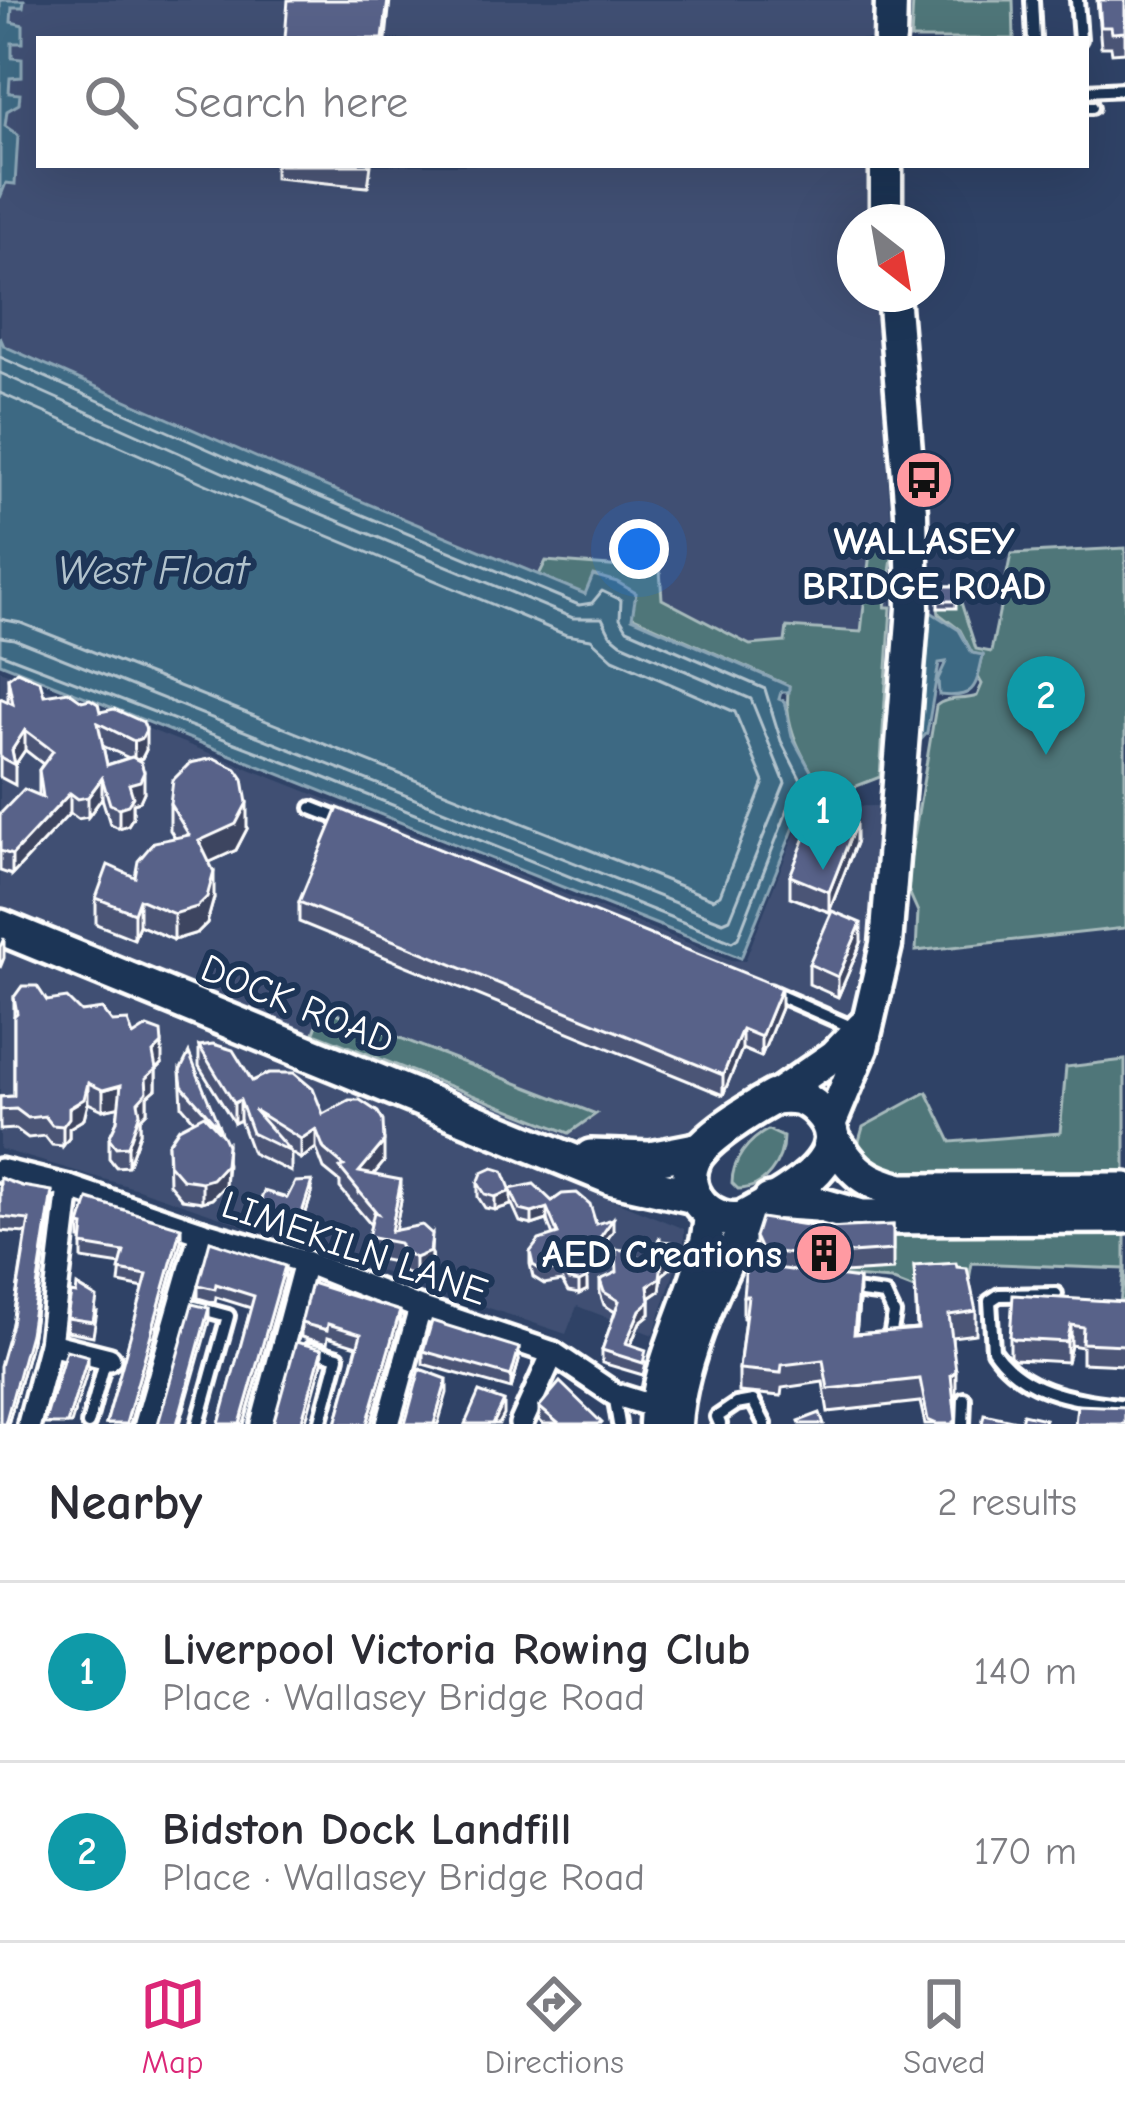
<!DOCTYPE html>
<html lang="en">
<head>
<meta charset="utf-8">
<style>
	:root { --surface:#fff; --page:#f2f2f3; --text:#2b2b33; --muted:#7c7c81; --line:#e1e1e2; --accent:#db2777 }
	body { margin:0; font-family:"Comic Neue",sans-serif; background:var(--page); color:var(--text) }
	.compass { position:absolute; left:837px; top:204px; width:108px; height:108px; border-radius:50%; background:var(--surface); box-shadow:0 12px 48px #0002; rotate:149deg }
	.you { position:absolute; left:639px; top:549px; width:42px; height:42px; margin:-30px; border:9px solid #fff; border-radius:50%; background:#1a73e8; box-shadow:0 0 0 18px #1a73e833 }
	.badge { display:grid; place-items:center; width:78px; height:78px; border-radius:50%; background:var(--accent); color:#fff; font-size:39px; font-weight:700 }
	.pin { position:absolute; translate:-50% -99px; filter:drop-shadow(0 3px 6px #0008) }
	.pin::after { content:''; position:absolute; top:63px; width:42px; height:36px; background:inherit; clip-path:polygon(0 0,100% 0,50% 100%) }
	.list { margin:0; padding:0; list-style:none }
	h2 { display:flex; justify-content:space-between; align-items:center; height:156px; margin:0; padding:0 48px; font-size:51px }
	h2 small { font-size:39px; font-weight:400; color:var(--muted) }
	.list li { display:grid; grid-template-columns:78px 1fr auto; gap:36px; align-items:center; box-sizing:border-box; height:180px; padding:0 48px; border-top:3px solid var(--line) }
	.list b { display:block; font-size:45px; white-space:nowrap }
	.list p { margin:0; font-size:39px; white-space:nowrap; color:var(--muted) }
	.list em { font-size:39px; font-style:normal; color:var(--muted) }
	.icon { flex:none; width:66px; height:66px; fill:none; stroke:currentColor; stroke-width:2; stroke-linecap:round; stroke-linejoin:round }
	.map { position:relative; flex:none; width:1125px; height:1424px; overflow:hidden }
	.search { position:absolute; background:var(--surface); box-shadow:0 12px 48px #0002; left:36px; right:36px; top:36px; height:132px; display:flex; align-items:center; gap:30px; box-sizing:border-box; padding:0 42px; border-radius:0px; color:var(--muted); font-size:45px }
	.sheet { height:516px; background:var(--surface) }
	nav { display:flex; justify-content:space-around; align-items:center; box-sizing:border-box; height:168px; border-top:3px solid var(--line); background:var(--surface); font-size:33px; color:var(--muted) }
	nav a { display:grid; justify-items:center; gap:6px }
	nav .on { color:var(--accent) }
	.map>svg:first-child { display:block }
</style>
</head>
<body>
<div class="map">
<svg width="1125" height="1424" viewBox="0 0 1125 1424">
	<rect width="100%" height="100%" fill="#2f4266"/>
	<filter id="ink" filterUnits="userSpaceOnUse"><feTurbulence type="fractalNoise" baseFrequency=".00833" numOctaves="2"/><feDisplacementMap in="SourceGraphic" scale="24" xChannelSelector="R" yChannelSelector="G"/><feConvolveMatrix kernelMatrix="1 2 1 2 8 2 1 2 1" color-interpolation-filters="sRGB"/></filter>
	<g filter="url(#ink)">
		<g fill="#3f5073">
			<polygon points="24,0 872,0 872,39 39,39 39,165 872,165 872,222 855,222 855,294 876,294 891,526 879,528 882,552 893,552 885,692 586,594 260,459 4,346 0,337 0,198 6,183 14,184 18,136 5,126 7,111 20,94 9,93 10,77 22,76 22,60 12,58 12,42 23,42 23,25 11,23 12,7 23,7"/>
			<polygon points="0,670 731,960 745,961 805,807 877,806 865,1005 805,1053 723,1105 691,1137 646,1146 573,1138 0,914"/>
			<polygon points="0,950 684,1229 684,1243 653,1335 577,1306 566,1334 138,1189 0,1149"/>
		</g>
		<g fill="#4f7679" stroke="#a7babc" stroke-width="3">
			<polygon points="913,0 1013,0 1014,39 911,39"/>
			<path d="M 879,528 L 882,552 L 893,552 L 885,607 L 891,607 L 880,777 L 826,798 C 806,761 781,727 789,686 L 539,575 L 546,561 L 660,570 L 662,599 L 750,645 L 785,642 L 787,627 L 861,632 L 870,552 Z"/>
			<path d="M 1125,548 L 1125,928 L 916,951 L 918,912 L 906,885 L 936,706 C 947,696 963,701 977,696 L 982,684 L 978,677 L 983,656 L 972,653 L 960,630 L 939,614 L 938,608 L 955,593 L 938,593 L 938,589 L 957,590 L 976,649 L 991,652 L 1011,554 Z"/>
			<polygon points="323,1008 596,1114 569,1133 314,1033"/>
			<polygon points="1125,1060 1125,1176 912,1184 864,1160 859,1141 863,1127 927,1092 951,1142 1060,1133 1066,1067"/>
			<path d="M 768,1130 L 783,1137 C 783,1162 765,1189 738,1189 L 732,1183 C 732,1161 748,1140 768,1130 Z"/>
			<polygon points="836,1221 1125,1226 1125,1321 1118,1321 1124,1269 972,1263 967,1291 914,1289 891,1280 823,1275"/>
		</g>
		<g fill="#3e6983" stroke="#8ba5b5" stroke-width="3">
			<polygon points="0,0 24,0 23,7 12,7 11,22 23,25 23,43 12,43 12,58 22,59 22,77 10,78 9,93 20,94 19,104 7,111 5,126 18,135 15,184 6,183 0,198"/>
			<polygon points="0,337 4,346 260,459 585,594 593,575 617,582 636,593 632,618 789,686 789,692 781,692 779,699 784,701 792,737 826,798 803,805 741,958 0,663"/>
			<path d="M 926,609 L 959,630 L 972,653 L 983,655 C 976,688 975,699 939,695 L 938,679 L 946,662 L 939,663 L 927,733 L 917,744 Z"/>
		</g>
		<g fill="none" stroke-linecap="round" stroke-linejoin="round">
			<g stroke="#b2c3cd" stroke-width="3">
				<polyline points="0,357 255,470 579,605 592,603 602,591 621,600 620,618 627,629 765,689 781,741 805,788 791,801 738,938 732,942 308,771 0,653"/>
				<polyline points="0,373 249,484 573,618 602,618 610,634 621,643 751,699 785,783 730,919 723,922 14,639 0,637"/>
				<polyline points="0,393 242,500 566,635 591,639 613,659 735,712 764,782 720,895 713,899 21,623 0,619"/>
			</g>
			<g stroke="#fff" stroke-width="20">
				<g id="service">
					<polyline points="1032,0 1034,39"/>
					<polyline points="1077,0 1080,39"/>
					<polyline points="1086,91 1125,89"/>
					<polyline points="1086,107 1092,107"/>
					<polyline points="312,808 345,821"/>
					<polyline points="769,991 856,1029"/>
					<polyline points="846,1290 885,1295 894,1314 890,1337"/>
					<path d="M 1056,1294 L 999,1295 L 990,1301 L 993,1350 C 1023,1394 1075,1399 1125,1406"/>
					<polyline points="195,1307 228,1316 198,1424"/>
					<polyline points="310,1349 338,1357 320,1424"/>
					<polyline points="614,1394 619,1424"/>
					<polyline points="88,1424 106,1358"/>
					<polyline points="720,1424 717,1417 736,1404 753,1401 765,1424"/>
					<polyline points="963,1424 964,1399"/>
				</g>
			</g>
			<g stroke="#fff" stroke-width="30">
				<g id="minor">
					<polyline points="0,1170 69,1187 201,1232 305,1262 420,1308 553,1353 614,1394 668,1411"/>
					<polyline points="50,1344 109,1359"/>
					<polyline points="29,1424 50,1344 69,1187"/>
					<polyline points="146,1424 201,1232"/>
					<polyline points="262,1424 305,1262"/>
					<polyline points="388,1424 420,1308"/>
					<polyline points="521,1424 553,1353"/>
				</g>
			</g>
			<g stroke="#fff" stroke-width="39">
				<g id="primary">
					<polyline points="890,39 891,0"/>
					<polyline points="886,222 886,165"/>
					<polyline points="774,1097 835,1055 862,1027"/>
					<polyline points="829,1127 862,1048 886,945 913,608 911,512 893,294"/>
					<path d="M 655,1424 C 657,1351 705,1286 710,1214"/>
					<path d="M 676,1424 C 679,1364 722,1264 754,1212"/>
				</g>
			</g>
			<g stroke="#fff" stroke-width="42">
				<g id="trunk">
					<polyline points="0,927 613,1178 694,1196"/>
					<path d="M 774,1097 C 792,1095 805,1096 818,1110 C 865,1158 777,1199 744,1218 C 713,1227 679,1194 693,1161 C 702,1139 752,1109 774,1097 Z"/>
					<path d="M 832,1138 C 853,1171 864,1182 902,1191 L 1125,1190"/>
					<polyline points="591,1157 650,1159 701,1149"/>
					<polyline points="770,1201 817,1204 862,1217 1125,1216"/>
				</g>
			</g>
			<use href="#service" stroke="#1d3557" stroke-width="10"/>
			<use href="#minor" stroke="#1d3557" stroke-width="21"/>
			<use href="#primary" stroke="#1d3557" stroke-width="30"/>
			<use href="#trunk" stroke="#1d3557" stroke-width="33"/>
		</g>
		<g fill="#4c5476" stroke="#fff" stroke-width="3" fill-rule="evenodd">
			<polygon points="1097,0 1125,0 1125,52 1112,53 1111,47 1101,47"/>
			<polygon points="275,165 371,165 368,187 275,178"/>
			<rect x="938" y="586" width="18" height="22"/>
			<path d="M 8,678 L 44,695 L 82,701 L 100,712 L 146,750 L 142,758 L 137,760 L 144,792 L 140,801 L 133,803 L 133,817 L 128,825 L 119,828 L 110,824 L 102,798 L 88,817 L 78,819 L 70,813 L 12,875 L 0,871 L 0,814 L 39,796 L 39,770 L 43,764 L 25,750 L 15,765 L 15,785 L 0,777 L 0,698 L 8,702 ZM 103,746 L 129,758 L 107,765 Z"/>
			<polygon points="170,804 247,829 236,850 209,862 214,898 207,923 197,933 174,940 139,925 134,939 96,924 96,898 135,877 175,838 170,830"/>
			<polygon points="856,843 829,912 790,897 790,876"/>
			<polygon points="299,902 781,1008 761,1057 742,1049 723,1095 299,922"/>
			<polygon points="861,943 838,997 809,984 809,964"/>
			<polygon points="14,997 47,1001 112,1022 133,1036 162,1064 156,1070 156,1089 147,1097 147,1112 140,1119 140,1133 128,1166 116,1167 109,1158 109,1138 117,1121 119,1106 103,1110 88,1103 84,1119 69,1128 69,1138 63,1146 52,1145 45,1136 28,1138 16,1129 0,1130 0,1097 14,1096"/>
			<polygon points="199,1046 252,1081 323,1114 384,1162 373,1175 401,1200 395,1230 432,1254 430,1272 415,1278 403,1271 399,1263 368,1257 368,1237 371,1225 340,1188 340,1182 324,1169 316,1148 301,1159 291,1153 291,1172 252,1153 240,1120 234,1123 199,1066"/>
			<polygon points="180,1071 220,1129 227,1165 225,1185 212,1199 202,1202 182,1199 169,1184 168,1144 194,1120 182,1106"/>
			<polygon points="0,1178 52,1205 30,1347 8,1424 0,1424 12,1324 26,1233 0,1231"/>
			<polygon points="478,1183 510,1189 552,1201 596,1224 613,1231 586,1269 587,1290 579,1294 568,1292 562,1281 544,1284 533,1277 530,1264 530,1252 553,1236 547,1220 532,1225 520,1222 511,1202 511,1205 495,1210 485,1208 478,1197"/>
			<polygon points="312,1193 296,1244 285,1225 270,1232 257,1222 257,1210 287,1198"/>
			<polygon points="80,1225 181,1241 130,1424 106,1424 144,1288 119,1283 121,1265 82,1259 82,1239 80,1239"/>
			<polygon points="893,1225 893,1270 826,1274 859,1302 856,1334 917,1329 914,1266 976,1311 976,1334 952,1337 956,1424 925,1424 920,1402 828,1412 823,1382 782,1388 781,1396 739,1392 739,1369 745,1319 743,1318 743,1296 759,1265 755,1257 755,1237 826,1228"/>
			<polygon points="660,1241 673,1266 662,1275 660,1291 650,1298 650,1314 640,1322 631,1345 646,1363 643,1375 602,1363 602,1350 615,1312 604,1305 600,1293 600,1280 647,1264"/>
			<polygon points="285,1280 244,1424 219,1424 251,1308 216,1297 215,1303 198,1298 198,1285"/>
			<polygon points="1125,1302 1125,1365 1082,1363 1082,1347 1071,1345 1067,1362 1014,1359 1010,1356 1010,1336"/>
			<polygon points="97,1312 93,1336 67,1331 67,1318"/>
			<polygon points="301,1323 400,1325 371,1424 336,1424 357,1346 328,1337 327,1344 301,1337"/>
			<polygon points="423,1351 519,1361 511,1389 423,1364"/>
			<polygon points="539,1407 602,1424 543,1424 539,1420"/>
		</g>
		<g fill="#3e4560" stroke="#fff" stroke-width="3">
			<polygon points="388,0 390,0 386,39 383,39"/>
			<polygon points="25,730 25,750 15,765 12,750"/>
			<polygon points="146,730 146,750 142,758 134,761 134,741"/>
			<polygon points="144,772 144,792 140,801 133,803 133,817 128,825 119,828 119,808 129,784"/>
			<polygon points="102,778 102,798 88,817 88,797"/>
			<polygon points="70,793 70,813 12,875 12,855"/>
			<polygon points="247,803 247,829 236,850 199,867 199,841"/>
			<polygon points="856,823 856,843 829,912 829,892"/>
			<polygon points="214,872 214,898 207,923 197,933 174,940 174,914"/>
			<polygon points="139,899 139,925 134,939 134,913"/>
			<polygon points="861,923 861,943 838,997 838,977"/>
			<polygon points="4,938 4,958 0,968 0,947"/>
			<polygon points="781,988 781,1008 761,1057 761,1037"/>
			<polygon points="742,1029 742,1049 723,1095 723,1075"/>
			<polygon points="162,1044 162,1064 156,1070 156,1089 147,1097 147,1112 140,1119 140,1133 128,1166 128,1146 138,1102 153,1053"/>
			<polygon points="88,1083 88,1103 84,1119 69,1128 69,1138 63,1146 63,1126 69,1108"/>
			<polygon points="121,1085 121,1106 103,1110 103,1090"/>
			<polygon points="240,1100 240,1120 234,1123 234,1103"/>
			<polygon points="316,1129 316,1148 301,1159 301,1139"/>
			<polygon points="384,1142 384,1162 359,1192 359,1172"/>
			<polygon points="227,1145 225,1185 212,1199 202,1202 202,1182"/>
			<polygon points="401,1180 401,1200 393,1242 391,1231"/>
			<polygon points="312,1181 312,1193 296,1244 296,1232"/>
			<polygon points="52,1191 52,1205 30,1347 8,1424 5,1424"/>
			<polygon points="511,1191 511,1205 495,1210 495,1197"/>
			<polygon points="547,1208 547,1220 532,1225 532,1213"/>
			<polygon points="285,1214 285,1225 270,1232 270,1220"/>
			<polygon points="613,1219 613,1231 584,1272 584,1260"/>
			<polygon points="181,1227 181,1241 130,1424 126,1424"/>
			<polygon points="432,1234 430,1272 415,1278 415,1258"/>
			<polygon points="673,1253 673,1266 662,1275 660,1291 648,1299 648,1286 662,1262"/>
			<polygon points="285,1266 285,1280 244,1424 240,1424"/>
			<polygon points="587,1278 587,1290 579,1294 579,1282"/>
			<polygon points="859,1279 859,1302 854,1357 854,1334"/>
			<polygon points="650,1301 650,1314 640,1322 626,1356 626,1343 640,1310"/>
			<polygon points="209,1308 209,1321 180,1424 177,1424"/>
			<polygon points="400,1311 400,1325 371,1424 367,1424"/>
			<polygon points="1071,1325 1071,1345 1067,1362 1067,1342"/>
			<polygon points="519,1348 519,1361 511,1389 511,1376"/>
			<polygon points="322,1349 322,1363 305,1424 301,1424"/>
			<polygon points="88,1356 88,1369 71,1424 67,1424"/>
			<polygon points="956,1371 956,1394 951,1398 951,1375"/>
			<polygon points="447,1379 447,1393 438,1424 434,1424"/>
			<polygon points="504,1401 504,1415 499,1424 493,1424"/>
		</g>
		<g fill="#586289" stroke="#fff" stroke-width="3">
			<polygon points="288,0 388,0 383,39 285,39"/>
			<polygon points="1099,0 1125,0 1125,32 1112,33 1111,27 1101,27"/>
			<rect x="938" y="586" width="18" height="15"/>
			<polygon points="17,671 40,681 44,695 68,691 82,701 90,699 98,704 100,712 114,709 143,722 146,730 142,738 134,741 98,723 107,765 132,757 141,762 144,772 140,781 129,784 133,797 128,805 119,808 110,804 102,778 88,797 78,799 70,793 12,855 0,851 0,814 24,789 43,797 39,770 53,751 25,730 12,750 15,765 0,757 0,698 13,704 8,678"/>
			<polygon points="214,758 236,769 243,779 247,803 236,824 199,841 214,872 207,897 197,907 174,914 139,899 134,913 96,898 108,865 135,877 138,861 154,842 189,835 170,804 173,780 190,763"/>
			<polygon points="817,807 856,823 829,892 790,876"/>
			<polygon points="338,808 781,988 761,1037 742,1029 723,1075 299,902"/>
			<polygon points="832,911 861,923 838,977 809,964"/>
			<polygon points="22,986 37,986 47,1001 67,998 81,1012 102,1009 112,1022 128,1021 133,1036 147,1027 161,1032 162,1044 153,1053 156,1069 146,1078 147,1092 138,1102 140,1113 128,1146 116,1147 109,1138 117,1121 121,1085 103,1090 88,1083 84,1099 69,1108 69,1118 63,1126 52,1125 45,1116 28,1118 16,1109 0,1110 0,1097 14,1096 14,1016 17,1013 14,997"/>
			<polygon points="213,1044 233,1050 252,1081 269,1073 294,1073 313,1089 323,1114 349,1100 360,1100 378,1112 383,1121 384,1142 359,1172 401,1180 391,1231 422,1225 432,1234 430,1252 415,1258 403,1251 399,1243 368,1237 374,1212 377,1213 340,1168 344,1166 324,1149 316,1129 301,1139 254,1110 291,1152 252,1133 240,1100 234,1103 199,1046"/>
			<polygon points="189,1053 220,1129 182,1086 180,1071"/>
			<polygon points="204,1115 223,1136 227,1145 225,1165 212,1179 202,1182 182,1179 169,1164 168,1144 179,1128"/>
			<polygon points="493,1168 503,1171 511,1191 495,1197 485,1194 478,1183 482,1173"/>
			<polygon points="0,1178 22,1186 52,1191 30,1334 5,1424 0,1424 0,1366 12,1324 29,1220 0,1217"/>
			<polygon points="312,1181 296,1232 285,1214 270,1220 257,1210 264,1191 287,1198 295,1182"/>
			<polygon points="534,1184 552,1201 562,1194 577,1193 590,1204 596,1224 613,1219 584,1260 587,1278 579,1282 568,1280 562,1269 544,1272 533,1265 530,1252 539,1240 558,1234 547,1208 532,1213 520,1210 510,1189"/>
			<polygon points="88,1199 181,1227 126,1424 106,1424 147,1275 119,1270 124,1252 82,1245 84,1226 80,1225"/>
			<polygon points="761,1218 826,1228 893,1225 893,1250 808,1256 761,1250 755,1237"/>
			<polygon points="660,1237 660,1241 671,1242 673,1253 662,1262 660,1278 648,1286 650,1301 640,1310 626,1343 646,1350 643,1363 602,1350 619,1301 604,1292 600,1280 617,1272 616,1249 631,1251 647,1264"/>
			<polygon points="210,1241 285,1266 240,1424 219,1424 254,1296 216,1284 215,1289 198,1285"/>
			<polygon points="956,1263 957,1267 967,1268 976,1311 949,1315 956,1371 951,1375 956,1420 952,1424 937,1424 928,1420 920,1379 828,1389 823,1360 782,1365 781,1373 739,1369 748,1296 743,1296 746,1264 859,1279 854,1334 918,1329 914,1266"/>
			<polygon points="311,1283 400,1311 367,1424 336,1424 361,1334 328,1324 327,1330 301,1323"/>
			<polygon points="77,1286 97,1298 93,1322 67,1318 71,1293 76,1294"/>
			<polygon points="1013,1295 1125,1302 1125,1345 1082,1343 1083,1327 1071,1325 1067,1342 1014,1339 1010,1336"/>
			<polygon points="192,1304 209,1308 177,1424 158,1424"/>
			<polygon points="432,1321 519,1348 511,1376 423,1351"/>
			<polygon points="296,1342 322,1349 301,1424 273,1424"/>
			<polygon points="66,1350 88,1356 67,1424 44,1424"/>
			<polygon points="420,1369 447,1379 434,1424 405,1424"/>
			<polygon points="560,1382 602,1423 601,1424 559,1424 539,1407"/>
			<polygon points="479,1392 504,1401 493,1424 465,1424"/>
			<polygon points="1077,1405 1125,1407 1125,1424 1075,1424"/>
			<polygon points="820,1413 824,1424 800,1424 799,1421"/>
			<polygon points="984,1414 1021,1422 1023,1414 1045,1419 1043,1424 982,1424"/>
		</g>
	</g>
	<defs>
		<g id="bus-disc" transform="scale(3)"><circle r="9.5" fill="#ff9aa2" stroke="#1d3557"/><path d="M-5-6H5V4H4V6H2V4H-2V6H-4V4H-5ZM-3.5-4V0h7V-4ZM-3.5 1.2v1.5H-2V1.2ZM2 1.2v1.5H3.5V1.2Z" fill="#111"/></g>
		<g id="building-disc" transform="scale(3)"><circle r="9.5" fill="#ff9aa2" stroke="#1d3557"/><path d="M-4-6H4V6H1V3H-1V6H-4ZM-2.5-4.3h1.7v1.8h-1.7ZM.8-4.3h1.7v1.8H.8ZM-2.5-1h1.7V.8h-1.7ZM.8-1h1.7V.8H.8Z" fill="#111"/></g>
	</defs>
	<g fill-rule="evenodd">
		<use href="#bus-disc" x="924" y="480"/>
		<use href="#building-disc" x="824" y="1253"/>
	</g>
	<g text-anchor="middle" stroke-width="12" stroke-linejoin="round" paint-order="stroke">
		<g font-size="39" font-weight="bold" fill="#fff" stroke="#1d3557">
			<text x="924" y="554">WALLASEY<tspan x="924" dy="45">BRIDGE ROAD</tspan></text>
			<text x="782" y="1267" text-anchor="end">AED Creations</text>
		</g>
		<g font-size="39" fill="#fff" stroke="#1d3557">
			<text transform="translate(298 1003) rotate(22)" y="14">DOCK ROAD</text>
			<text transform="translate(355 1247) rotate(19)" y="14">LIMEKILN LANE</text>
		</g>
		<g font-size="42" font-style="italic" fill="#b2c3cd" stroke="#1d3557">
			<text x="153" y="584">West Float</text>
		</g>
	</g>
</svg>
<svg class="compass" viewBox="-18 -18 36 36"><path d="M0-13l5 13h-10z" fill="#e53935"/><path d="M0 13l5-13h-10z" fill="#7c7c81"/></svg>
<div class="you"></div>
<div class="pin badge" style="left:823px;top:870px;background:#0f9aa8">1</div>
<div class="pin badge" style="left:1046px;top:755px;background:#0f9aa8">2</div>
<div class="search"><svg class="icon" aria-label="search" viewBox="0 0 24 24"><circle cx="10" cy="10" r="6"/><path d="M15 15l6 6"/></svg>Search here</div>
</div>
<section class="sheet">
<h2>Nearby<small>2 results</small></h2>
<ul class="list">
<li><span class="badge" style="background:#0f9aa8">1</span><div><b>Liverpool Victoria Rowing Club</b><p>Place · Wallasey Bridge Road</p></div><em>140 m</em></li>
<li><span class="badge" style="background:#0f9aa8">2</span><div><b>Bidston Dock Landfill</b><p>Place · Wallasey Bridge Road</p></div><em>170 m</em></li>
</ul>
</section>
<nav>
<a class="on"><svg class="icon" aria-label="map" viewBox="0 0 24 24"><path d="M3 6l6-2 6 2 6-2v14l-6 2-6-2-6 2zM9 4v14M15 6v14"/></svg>Map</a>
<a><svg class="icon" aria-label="directions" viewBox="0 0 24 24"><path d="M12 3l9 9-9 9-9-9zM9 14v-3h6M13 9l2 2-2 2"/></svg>Directions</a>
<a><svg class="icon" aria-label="saved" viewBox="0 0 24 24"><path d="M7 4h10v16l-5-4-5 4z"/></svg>Saved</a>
</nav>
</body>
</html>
